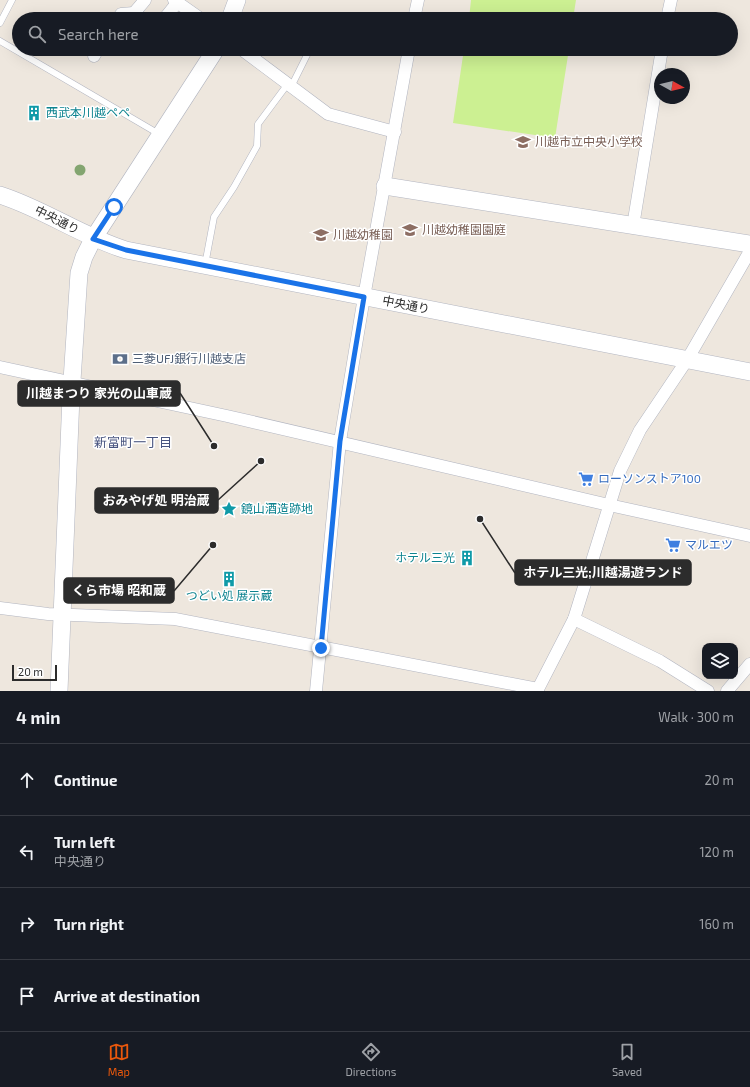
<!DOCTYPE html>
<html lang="en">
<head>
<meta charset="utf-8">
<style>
	:root { --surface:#171b24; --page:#20242c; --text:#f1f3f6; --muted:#9ea1a6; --line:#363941; --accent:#ea580c }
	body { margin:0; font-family:"Exo 2","Noto Sans JP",sans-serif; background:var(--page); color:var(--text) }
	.controls { position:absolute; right:12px; bottom:12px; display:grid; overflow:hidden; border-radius:8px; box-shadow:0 4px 16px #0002 }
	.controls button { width:36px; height:36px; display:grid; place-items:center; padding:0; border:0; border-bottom:1px solid var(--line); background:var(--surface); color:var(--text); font:20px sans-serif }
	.compass { position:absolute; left:654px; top:68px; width:36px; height:36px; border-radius:50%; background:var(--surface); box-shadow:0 4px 16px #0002; rotate:98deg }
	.scale { position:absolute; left:12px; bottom:10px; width:45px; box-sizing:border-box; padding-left:4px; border:2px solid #2c2c2c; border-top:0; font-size:11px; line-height:14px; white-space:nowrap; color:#2c2c2c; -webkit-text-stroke:3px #fff; paint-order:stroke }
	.stop { position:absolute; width:12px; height:12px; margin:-9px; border:3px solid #1a73e8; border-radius:50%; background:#fff }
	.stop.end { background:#1a73e8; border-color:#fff; box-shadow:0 1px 4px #0008 }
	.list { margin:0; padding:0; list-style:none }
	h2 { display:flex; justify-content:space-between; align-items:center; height:52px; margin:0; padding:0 16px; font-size:17px }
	h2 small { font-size:13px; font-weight:400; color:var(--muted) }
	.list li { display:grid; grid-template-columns:26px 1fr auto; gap:12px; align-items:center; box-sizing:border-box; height:72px; padding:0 16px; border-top:1px solid var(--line) }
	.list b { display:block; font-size:15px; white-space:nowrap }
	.list p { margin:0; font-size:13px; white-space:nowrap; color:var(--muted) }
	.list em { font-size:13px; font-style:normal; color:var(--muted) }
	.icon { flex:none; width:22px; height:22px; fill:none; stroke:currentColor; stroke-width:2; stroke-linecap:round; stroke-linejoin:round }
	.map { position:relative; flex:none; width:750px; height:691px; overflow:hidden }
	.search { position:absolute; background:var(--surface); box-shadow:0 4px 16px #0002; left:12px; right:12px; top:12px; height:44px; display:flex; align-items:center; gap:10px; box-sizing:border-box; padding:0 14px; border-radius:22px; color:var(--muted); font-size:15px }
	.sheet { height:340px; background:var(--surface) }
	nav { display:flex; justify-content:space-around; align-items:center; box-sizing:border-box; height:56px; border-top:1px solid var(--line); background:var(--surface); font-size:11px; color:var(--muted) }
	nav a { display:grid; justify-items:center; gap:2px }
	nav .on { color:var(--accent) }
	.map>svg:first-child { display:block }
</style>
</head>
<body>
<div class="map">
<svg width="750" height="691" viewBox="0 0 750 691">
	<rect width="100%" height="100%" fill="#eee7de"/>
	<g fill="#ccf092">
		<polygon points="471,0 576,0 573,19 469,19"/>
		<polygon points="464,49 569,49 555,138 453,123"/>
	</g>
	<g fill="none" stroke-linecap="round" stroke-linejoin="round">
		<g stroke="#b2b5c0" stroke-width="7">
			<g id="lane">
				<polyline points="0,23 12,0"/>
				<polyline points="0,41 159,134"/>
				<polyline points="291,87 310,49"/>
				<polyline points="205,265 214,217 234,187 257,146 258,124 287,85"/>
			</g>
		</g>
		<g stroke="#b2b5c0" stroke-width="13">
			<g id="street">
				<polyline points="174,0 201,19"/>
				<polyline points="134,13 145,0"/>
				<polyline points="118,19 121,14 134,13 143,19"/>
				<polyline points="164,19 177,3"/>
				<polyline points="414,19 418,0"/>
				<polyline points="667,19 671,0"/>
				<polyline points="241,49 328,114 395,132"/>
				<polyline points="94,56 98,49"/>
				<polyline points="633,226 662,49"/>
				<polyline points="0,367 227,416 609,505 750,536"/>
				<polyline points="0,608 48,614 175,619 538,689"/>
				<polyline points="574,619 660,661 708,691"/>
				<polyline points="316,691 340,441 364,297 409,49"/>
				<polyline points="537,691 574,619 620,471 640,430 687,360 750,251"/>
				<polyline points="727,691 750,664"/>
			</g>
		</g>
		<g stroke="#b2b5c0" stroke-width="18">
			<g id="secondary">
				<polyline points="230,19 237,0"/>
				<polyline points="385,186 750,244"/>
				<path d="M 0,195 C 44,209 81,236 126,250 L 750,372"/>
				<polyline points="59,691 71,396 79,273 84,257 93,239 216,49"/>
			</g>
		</g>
		<use href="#lane" stroke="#fff" stroke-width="6"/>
		<use href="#street" stroke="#fff" stroke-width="12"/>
		<use href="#secondary" stroke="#fff" stroke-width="17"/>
	</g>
	<circle fill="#83a570" cx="80" cy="170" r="5.5"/>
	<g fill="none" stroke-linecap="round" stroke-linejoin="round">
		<polyline stroke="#1a73e8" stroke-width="5" points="114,207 93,239 126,250 364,297 340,441 321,648"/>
	</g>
	<defs>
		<g id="building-bare" transform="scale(1.2)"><path d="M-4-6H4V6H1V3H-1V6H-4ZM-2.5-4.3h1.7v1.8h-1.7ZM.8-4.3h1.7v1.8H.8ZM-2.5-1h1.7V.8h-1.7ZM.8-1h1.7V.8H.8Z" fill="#0f9aa8" stroke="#fff" stroke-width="2.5" paint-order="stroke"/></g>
		<g id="school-bare" transform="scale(1.2)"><path d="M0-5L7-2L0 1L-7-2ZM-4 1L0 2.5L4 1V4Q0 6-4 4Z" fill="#8d6e63" stroke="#fff" stroke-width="2.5" paint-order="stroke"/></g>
		<g id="bank-bare" transform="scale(1.2)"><path d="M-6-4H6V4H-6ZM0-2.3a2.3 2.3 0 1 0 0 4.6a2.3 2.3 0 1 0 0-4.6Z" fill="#5c6f8a" stroke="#fff" stroke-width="2.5" paint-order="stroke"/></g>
		<g id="supermarket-bare" transform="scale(1.2)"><path d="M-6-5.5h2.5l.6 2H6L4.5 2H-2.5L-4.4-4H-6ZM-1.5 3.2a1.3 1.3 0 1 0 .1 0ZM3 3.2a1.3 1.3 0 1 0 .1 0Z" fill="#3f7fe0" stroke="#fff" stroke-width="2.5" paint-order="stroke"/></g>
		<g id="sight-bare" transform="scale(1.2)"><path d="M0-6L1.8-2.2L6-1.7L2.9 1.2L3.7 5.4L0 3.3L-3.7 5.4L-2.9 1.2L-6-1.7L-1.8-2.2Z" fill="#0f9aa8" stroke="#fff" stroke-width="2.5" paint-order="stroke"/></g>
	</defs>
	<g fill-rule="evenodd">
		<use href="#building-bare" x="34" y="113"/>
		<use href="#school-bare" x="523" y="142"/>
		<use href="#school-bare" x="410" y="230"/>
		<use href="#school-bare" x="321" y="235"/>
		<use href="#bank-bare" x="120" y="359"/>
		<use href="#supermarket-bare" x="586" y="479"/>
		<use href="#sight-bare" x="229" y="509"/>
		<use href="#supermarket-bare" x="673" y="545"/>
		<use href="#building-bare" x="467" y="558"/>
		<use href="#building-bare" x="229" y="579"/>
	</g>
	<g text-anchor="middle" stroke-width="3" stroke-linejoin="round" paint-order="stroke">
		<g font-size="12" fill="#0d838f" stroke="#fff" text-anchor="start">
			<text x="46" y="117">西武本川越ペペ</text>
			<text x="241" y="513">鏡山酒造跡地</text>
			<text x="455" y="562" text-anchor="end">ホテル三光</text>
			<text x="229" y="600" text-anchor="middle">つどい処 展示蔵</text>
		</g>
		<g font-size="12" fill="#785e54" stroke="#fff" text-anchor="start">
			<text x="535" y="146">川越市立中央小学校</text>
			<text x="422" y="234">川越幼稚園園庭</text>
			<text x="333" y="239">川越幼稚園</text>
		</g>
		<g font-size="12" fill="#2c2c2c" stroke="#fff">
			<text transform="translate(57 220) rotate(27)" y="4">中央通り</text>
			<text transform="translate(406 305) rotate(11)" y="4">中央通り</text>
		</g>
		<g font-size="12" fill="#4e5e75" stroke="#fff" text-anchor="start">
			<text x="132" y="363">三菱UFJ銀行川越支店</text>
		</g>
		<g font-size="12" fill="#366cbe" stroke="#fff" text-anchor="start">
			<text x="598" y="483">ローソンストア100</text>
			<text x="685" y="549">マルエツ</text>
		</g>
		<g font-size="13" fill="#495580" stroke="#fff">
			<text x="133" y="447">新富町一丁目</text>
		</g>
	</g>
	<path fill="none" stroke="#2c2c2c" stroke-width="1.5" d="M214 446L180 393M261 461L218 500M480 519L515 573M213 545L174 591"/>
	<g fill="#2c2c2c" stroke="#fff" stroke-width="1.5">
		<circle cx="214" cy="446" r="4"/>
		<circle cx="261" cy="461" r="4"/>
		<circle cx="480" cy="519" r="4"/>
		<circle cx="213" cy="545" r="4"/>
	</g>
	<g fill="#2c2c2c" stroke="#2c2c2c" stroke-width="1.5">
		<rect x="18" y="381" width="162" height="25" rx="4"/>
		<rect x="95" y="488" width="123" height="25" rx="4"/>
		<rect x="515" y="560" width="176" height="25" rx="4"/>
		<rect x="64" y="578" width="110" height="25" rx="4"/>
	</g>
	<g font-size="13" text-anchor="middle" font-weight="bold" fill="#fff">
		<text x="99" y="398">川越まつり 家光の山車蔵</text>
		<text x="156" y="505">おみやげ処 明治蔵</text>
		<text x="603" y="577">ホテル三光;川越湯遊ランド</text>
		<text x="119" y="595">くら市場 昭和蔵</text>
	</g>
</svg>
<div class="controls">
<button><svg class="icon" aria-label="layers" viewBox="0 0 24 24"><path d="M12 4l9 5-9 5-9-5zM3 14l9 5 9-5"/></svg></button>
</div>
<svg class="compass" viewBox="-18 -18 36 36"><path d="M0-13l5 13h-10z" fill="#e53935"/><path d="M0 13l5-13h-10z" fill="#9ea1a6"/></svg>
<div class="scale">20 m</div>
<div class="stop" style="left:114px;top:207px"></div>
<div class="stop end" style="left:321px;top:648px"></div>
<div class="search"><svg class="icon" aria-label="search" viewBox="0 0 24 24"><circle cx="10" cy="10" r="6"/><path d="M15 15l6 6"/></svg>Search here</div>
</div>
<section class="sheet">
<h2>4 min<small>Walk · 300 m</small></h2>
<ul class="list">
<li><svg class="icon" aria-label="ahead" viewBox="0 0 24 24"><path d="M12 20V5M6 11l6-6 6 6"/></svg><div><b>Continue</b></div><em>20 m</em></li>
<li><svg class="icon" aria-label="left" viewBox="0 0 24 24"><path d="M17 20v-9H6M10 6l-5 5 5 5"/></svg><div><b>Turn left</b><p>中央通り</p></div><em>120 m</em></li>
<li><svg class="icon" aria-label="right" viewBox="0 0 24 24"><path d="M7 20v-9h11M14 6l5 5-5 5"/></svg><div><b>Turn right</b></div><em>160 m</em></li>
<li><svg class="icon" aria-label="arrive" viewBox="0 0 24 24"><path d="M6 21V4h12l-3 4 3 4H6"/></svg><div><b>Arrive at destination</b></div></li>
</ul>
</section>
<nav>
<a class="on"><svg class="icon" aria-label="map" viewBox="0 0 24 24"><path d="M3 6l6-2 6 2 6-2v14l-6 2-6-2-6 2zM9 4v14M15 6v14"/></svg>Map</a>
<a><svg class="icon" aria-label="directions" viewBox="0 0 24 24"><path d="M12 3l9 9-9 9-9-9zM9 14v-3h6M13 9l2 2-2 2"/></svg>Directions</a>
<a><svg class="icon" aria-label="saved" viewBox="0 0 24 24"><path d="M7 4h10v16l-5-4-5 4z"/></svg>Saved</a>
</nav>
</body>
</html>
